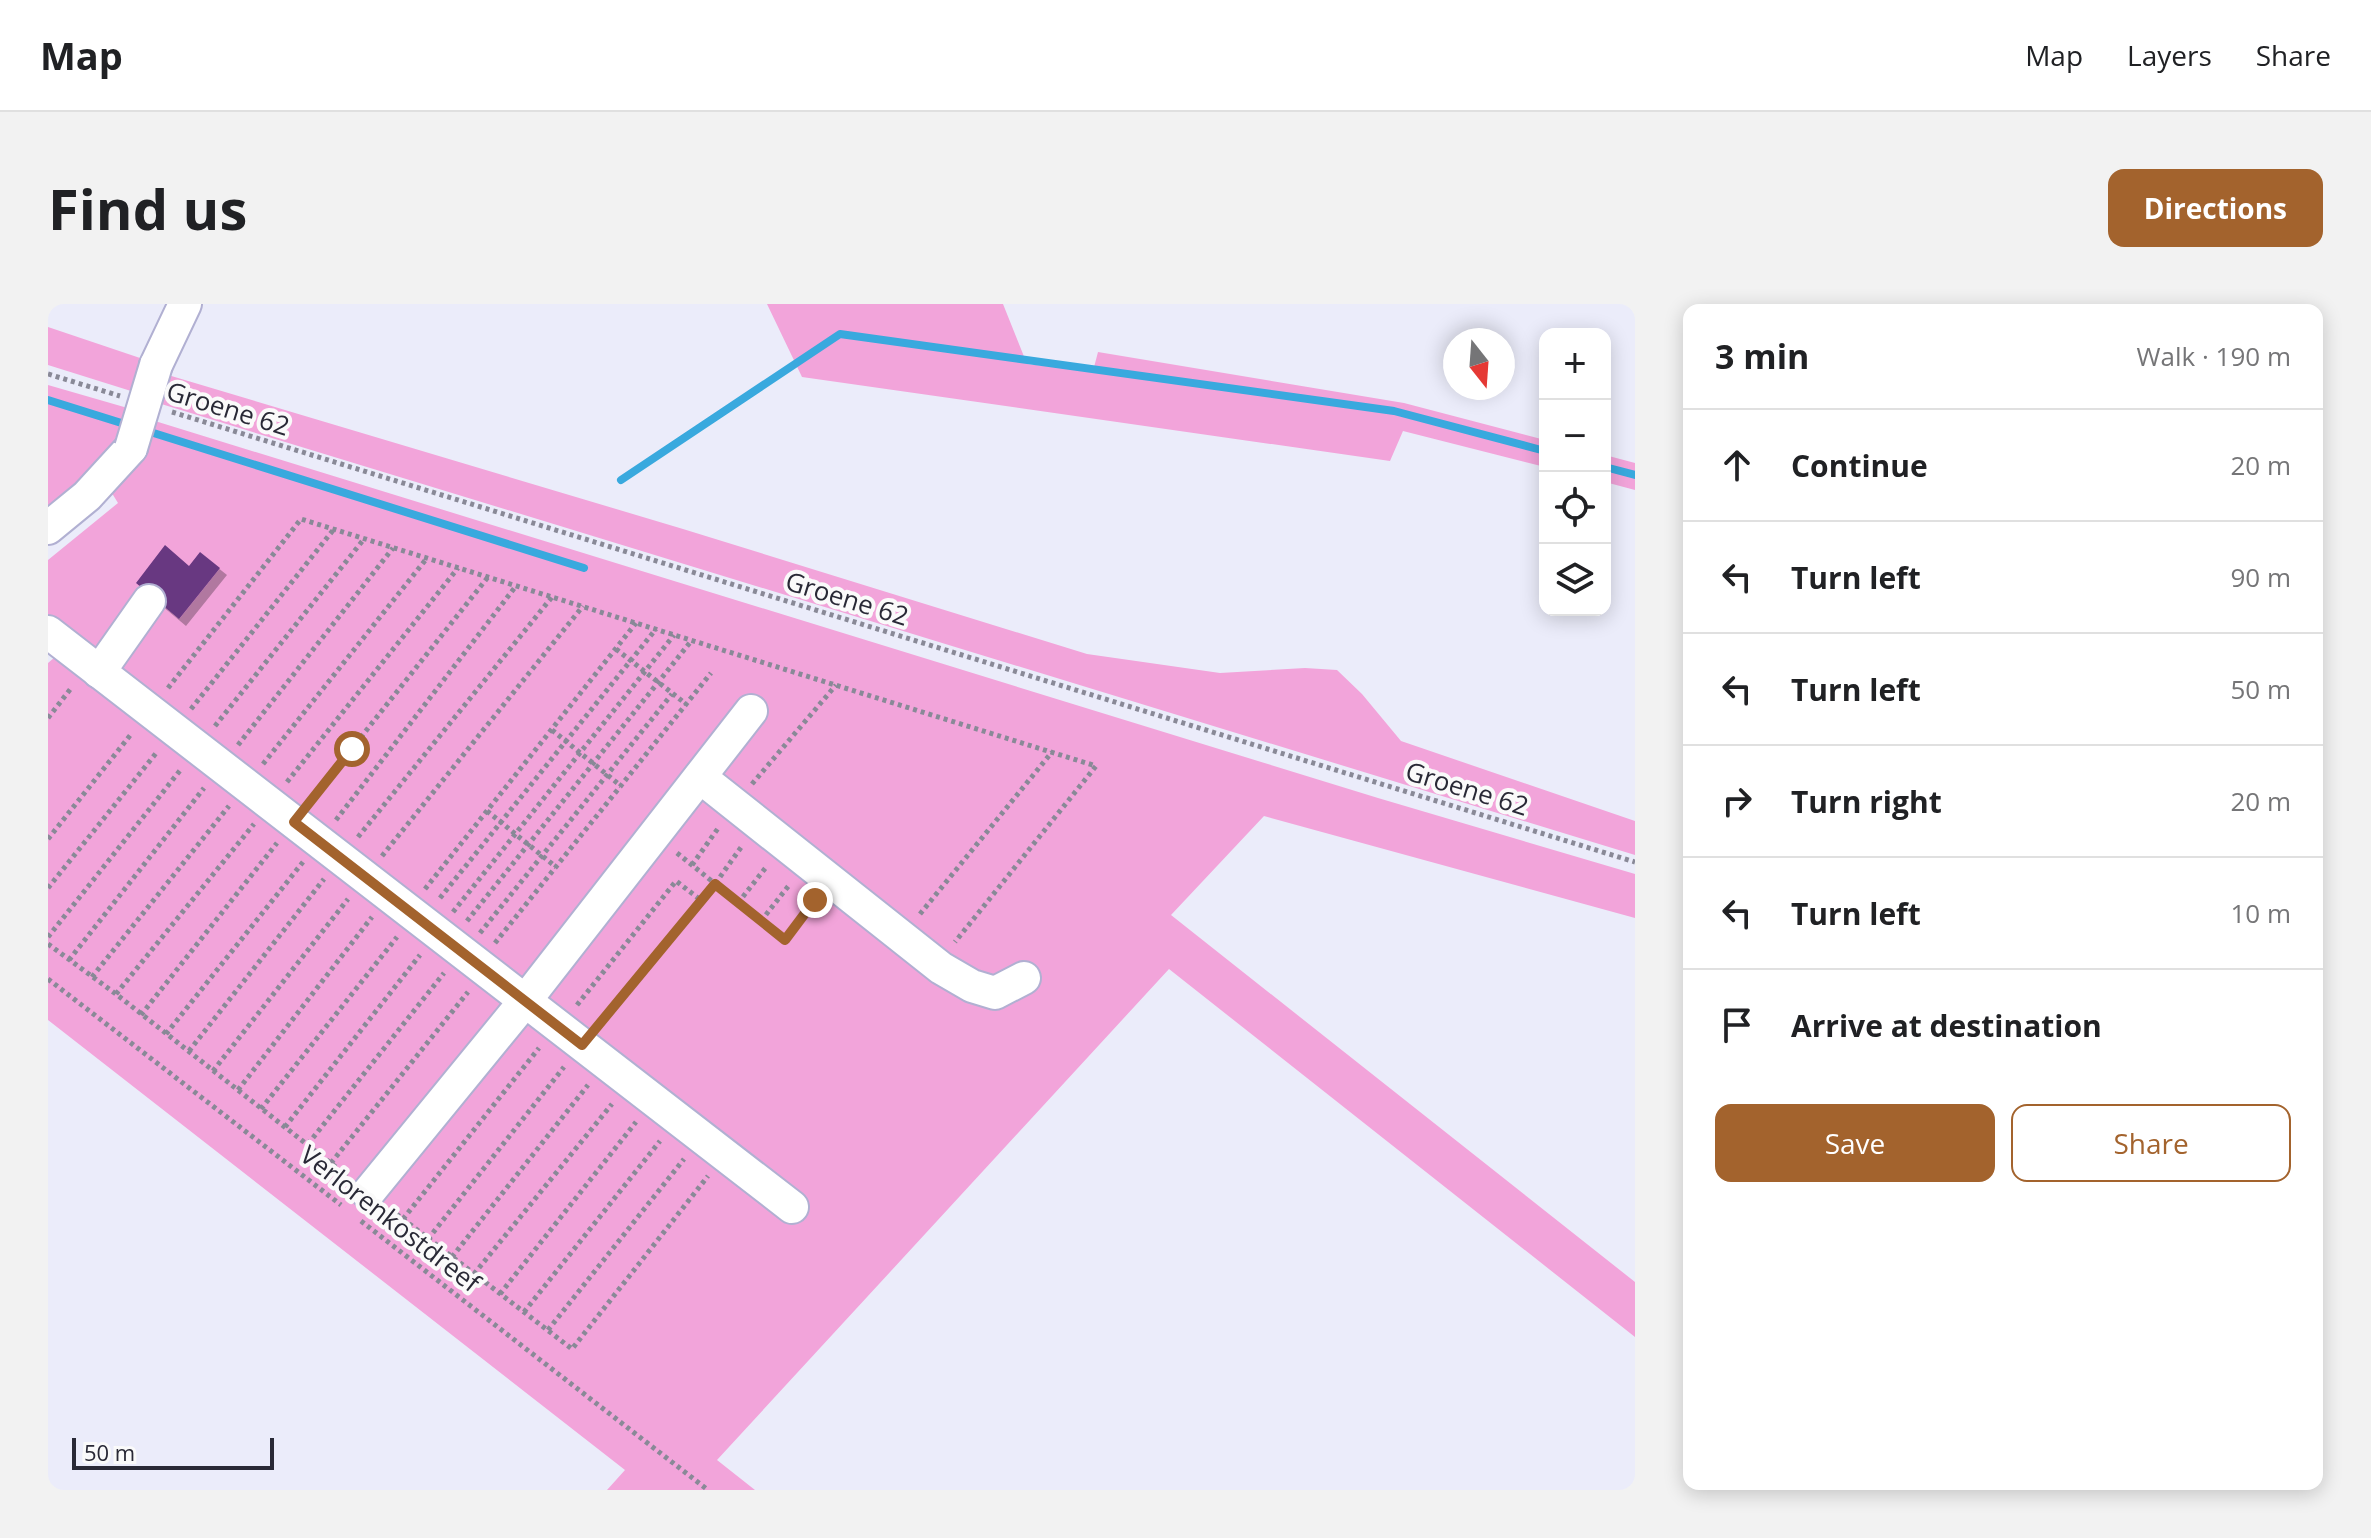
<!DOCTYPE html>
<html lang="en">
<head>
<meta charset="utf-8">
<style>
	:root { --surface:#fff; --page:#f2f2f2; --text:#202124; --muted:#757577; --line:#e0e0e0; --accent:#a3632d }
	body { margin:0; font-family:"Open Sans",sans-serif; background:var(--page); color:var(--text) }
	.controls { position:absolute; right:24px; top:24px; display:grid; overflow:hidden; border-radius:16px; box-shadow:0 4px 20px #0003 }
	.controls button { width:72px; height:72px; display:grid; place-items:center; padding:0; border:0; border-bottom:2px solid var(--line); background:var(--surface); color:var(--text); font:40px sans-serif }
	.compass { position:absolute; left:1395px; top:24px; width:72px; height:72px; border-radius:50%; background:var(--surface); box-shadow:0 4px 20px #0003; rotate:163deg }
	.scale { position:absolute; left:24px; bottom:20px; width:202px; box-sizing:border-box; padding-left:8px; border:4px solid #292936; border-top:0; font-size:22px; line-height:28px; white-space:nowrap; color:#292936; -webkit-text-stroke:6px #fafafa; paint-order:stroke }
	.stop { position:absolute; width:24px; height:24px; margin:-18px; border:6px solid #a3632d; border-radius:50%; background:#fff }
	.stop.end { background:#a3632d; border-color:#fff; box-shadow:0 2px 8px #0008 }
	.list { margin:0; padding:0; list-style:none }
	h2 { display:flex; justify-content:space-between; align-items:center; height:104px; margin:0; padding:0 32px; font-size:34px }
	h2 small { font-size:26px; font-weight:400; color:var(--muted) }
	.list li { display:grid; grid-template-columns:52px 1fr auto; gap:24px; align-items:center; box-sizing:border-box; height:112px; padding:0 32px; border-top:2px solid var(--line) }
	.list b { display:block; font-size:30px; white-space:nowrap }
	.list em { font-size:26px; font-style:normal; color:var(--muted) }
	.actions { display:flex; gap:16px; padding:24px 32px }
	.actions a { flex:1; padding:18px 0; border:2px solid var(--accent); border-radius:16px; text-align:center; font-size:28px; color:var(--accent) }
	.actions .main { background:var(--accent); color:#fff }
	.icon { flex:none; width:44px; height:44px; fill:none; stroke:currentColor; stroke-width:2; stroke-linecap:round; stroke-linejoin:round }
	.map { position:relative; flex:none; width:1587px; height:1186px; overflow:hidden; border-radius:16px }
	header { display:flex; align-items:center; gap:48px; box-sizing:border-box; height:112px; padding:0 40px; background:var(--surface); border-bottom:2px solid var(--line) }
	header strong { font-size:38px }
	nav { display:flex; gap:44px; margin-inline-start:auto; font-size:28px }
	.intro { display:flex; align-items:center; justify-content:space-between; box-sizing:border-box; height:192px; padding:0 48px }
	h1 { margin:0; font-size:56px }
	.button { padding:20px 36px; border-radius:16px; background:var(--accent); color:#fff; font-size:28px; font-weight:700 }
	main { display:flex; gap:48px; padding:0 48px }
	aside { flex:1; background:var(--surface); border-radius:16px; box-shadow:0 4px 20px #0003 }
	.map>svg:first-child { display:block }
</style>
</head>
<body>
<header>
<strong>Map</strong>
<nav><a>Map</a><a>Layers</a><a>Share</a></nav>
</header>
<div class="intro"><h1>Find us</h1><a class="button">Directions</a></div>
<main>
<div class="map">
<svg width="1587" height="1186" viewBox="0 0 1587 1186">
	<defs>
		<filter id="shadow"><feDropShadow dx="7" dy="7" stdDeviation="0" flood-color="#0004"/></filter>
	</defs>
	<rect width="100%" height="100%" fill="#ebecfa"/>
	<g fill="#f2a4da">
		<polygon points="719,0 955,0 979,60 1045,67 1050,48 1356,99 1497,136 1497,163 1355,127 1342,157 754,73"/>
		<polygon points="0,23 95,55 83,87 0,61"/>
		<polygon points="120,71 635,225 1039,350 1172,369 1257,364 1289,366 1314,390 1353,437 1587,517 1587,551 110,99"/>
		<polygon points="0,81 83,105 52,163 0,209"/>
		<polygon points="107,117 1330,494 1587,570 1587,614 1216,512 1123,611 1587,978 1587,1033 1121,665 669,1156 707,1186 559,1186 577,1166 0,716 0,359 27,336 0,316 0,256 70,199 62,186"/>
		<polygon points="1557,151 1587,159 1587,186 1557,178"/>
	</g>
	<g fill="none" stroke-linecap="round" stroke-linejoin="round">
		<g stroke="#39a9de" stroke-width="8">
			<polyline points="0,96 83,122"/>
			<polyline points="96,126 536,264"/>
			<polyline points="1557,163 1587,171"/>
			<polyline points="573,176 792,30 1346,107 1497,147"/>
		</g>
	</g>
	<polygon fill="#683881" filter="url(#shadow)" points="117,241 141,262 152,248 172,264 131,315 88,279"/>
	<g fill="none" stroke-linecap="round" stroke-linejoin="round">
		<g stroke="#b1b0d2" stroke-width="36">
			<g id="minor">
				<polyline points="108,61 137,0"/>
				<polyline points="0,224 39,192 83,144"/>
				<polyline points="0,328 744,903"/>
				<polyline points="51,368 101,297"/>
				<polyline points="652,473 893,664 924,682 947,689 976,674"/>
				<polyline points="320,889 477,697 703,407"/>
			</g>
		</g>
		<g stroke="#898997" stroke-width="5" stroke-dasharray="4 4" stroke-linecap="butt">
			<polyline points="0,70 72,92"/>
			<polyline points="124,108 1587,558"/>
			<polyline points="568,345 638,400"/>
			<polyline points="120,384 253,215 1048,462 907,638"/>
			<polyline points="143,405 286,225"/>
			<polyline points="0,414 24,383"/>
			<polyline points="167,422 316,235"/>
			<polyline points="504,426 573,482"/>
			<polyline points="190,441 345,244"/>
			<polyline points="215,460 379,254"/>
			<polyline points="239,478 410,264"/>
			<polyline points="704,480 788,381"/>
			<polyline points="263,496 440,273"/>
			<polyline points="439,507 508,563"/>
			<polyline points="288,516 468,282"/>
			<polyline points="310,533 504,293"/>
			<polyline points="0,535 84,429"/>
			<polyline points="629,549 737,636 765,598"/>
			<polyline points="334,552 535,302"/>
			<polyline points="644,561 671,523"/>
			<polyline points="0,584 109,448"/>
			<polyline points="377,585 588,319"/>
			<polyline points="392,594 608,325"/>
			<polyline points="690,599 719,562"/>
			<polyline points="405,608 626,331"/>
			<polyline points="872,610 1004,448"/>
			<polyline points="419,617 644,336"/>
			<polyline points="713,617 742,580"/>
			<polyline points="432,629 624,390"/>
			<polyline points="0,633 134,464"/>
			<polyline points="447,639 663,369"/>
			<polyline points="0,640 68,690 299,872"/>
			<polyline points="21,656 156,484"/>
			<polyline points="44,673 181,502"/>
			<polyline points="0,675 293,901"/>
			<polyline points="68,690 206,520"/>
			<polyline points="529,701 628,577 654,597"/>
			<polyline points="93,711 229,539"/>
			<polyline points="550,721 667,580 694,542"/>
			<polyline points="118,730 255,558"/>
			<polyline points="141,747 276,575"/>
			<polyline points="165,767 300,595"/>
			<polyline points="190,786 324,613"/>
			<polyline points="213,805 349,633"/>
			<polyline points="237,823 372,651"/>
			<polyline points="260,840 396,669"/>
			<polyline points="283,859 420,688"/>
			<polyline points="342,905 524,1045 660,872"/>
			<polyline points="355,915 491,744"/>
			<polyline points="313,917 660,1186"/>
			<polyline points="380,935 516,763"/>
			<polyline points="404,953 540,781"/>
			<polyline points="426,970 564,800"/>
			<polyline points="452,990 588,818"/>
			<polyline points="476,1008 612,837"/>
			<polyline points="500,1026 636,855"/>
		</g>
		<use href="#minor" stroke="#fff" stroke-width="32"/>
		<g stroke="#b1b0d2" stroke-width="36" stroke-linecap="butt">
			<polyline id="minor-bridge" points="83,144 108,61"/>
		</g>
		<use href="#minor-bridge" stroke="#fff" stroke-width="32"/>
	</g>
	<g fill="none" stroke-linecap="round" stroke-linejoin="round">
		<polyline stroke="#a3632d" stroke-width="10" points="304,445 246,518 534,741 667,580 737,636 767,596"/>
	</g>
	<g text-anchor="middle" stroke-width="8" stroke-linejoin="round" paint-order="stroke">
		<g font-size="26" fill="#292936" stroke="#fafafa">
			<text transform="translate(180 105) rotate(17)" y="9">Groene 62</text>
			<text transform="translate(799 295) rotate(17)" y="9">Groene 62</text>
			<text transform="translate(1419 485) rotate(17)" y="9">Groene 62</text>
			<text transform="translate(342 915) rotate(38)" y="9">Verlorenkostdreef</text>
		</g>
	</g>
</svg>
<div class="controls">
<button>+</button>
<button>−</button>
<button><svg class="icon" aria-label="locate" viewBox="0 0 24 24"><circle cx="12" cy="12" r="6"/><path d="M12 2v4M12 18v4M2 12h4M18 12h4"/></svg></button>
<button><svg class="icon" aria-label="layers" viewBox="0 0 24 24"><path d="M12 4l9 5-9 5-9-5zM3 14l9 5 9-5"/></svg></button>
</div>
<svg class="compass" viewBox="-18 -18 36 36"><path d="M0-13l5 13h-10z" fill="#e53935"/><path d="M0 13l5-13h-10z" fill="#757577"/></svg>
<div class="scale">50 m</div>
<div class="stop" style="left:304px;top:445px"></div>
<div class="stop end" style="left:767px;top:596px"></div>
</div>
<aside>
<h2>3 min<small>Walk · 190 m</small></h2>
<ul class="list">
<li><svg class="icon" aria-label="ahead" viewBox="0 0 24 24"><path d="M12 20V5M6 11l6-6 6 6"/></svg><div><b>Continue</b></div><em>20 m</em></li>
<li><svg class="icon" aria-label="left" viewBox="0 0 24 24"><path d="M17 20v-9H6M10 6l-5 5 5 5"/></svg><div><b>Turn left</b></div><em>90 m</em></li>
<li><svg class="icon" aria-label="left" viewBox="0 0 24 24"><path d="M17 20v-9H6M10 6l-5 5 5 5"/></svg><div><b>Turn left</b></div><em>50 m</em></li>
<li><svg class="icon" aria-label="right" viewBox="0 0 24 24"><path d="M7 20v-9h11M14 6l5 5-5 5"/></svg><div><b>Turn right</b></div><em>20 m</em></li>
<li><svg class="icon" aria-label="left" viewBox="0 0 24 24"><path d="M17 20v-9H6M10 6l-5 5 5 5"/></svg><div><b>Turn left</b></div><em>10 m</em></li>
<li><svg class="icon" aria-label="arrive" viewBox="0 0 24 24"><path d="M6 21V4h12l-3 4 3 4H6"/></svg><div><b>Arrive at destination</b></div></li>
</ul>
<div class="actions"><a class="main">Save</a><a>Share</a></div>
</aside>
</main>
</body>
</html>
